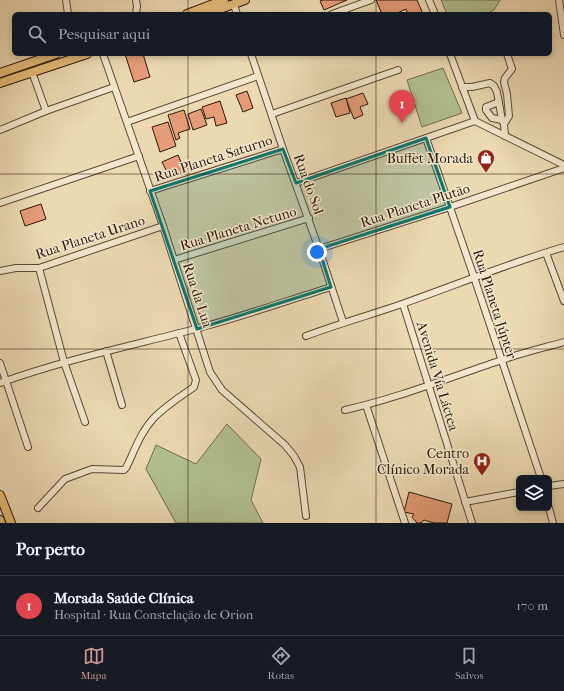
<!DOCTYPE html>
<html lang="pt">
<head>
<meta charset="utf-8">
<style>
	:root { --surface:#171b24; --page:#20242c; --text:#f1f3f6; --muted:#9ea1a6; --line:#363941; --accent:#c59692 }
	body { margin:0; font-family:"IM FELL French Canon",serif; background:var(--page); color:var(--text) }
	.controls { position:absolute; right:12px; bottom:12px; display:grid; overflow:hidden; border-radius:6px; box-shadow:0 2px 6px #0003 }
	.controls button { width:36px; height:36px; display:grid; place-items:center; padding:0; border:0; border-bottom:1px solid var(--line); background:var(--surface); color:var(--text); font:20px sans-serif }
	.you { position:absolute; left:317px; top:252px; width:14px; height:14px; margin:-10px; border:3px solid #fff; border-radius:50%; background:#1a73e8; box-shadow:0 0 0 6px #1a73e833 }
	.badge { display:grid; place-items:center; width:26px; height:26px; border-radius:50%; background:var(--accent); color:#fff; font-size:13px; font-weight:700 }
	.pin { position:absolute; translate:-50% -33px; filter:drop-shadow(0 1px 2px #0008) }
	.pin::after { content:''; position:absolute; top:21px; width:14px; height:12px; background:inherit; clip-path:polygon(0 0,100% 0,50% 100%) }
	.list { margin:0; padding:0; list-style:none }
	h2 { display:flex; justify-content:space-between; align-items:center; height:52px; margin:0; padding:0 16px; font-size:17px }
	h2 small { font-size:13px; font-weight:400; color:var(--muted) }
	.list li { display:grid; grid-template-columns:26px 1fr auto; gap:12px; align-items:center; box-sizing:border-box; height:60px; padding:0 16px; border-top:1px solid var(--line) }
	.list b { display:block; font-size:15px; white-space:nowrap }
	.list p { margin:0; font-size:13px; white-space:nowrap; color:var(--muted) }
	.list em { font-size:13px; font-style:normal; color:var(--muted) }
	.icon { flex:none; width:22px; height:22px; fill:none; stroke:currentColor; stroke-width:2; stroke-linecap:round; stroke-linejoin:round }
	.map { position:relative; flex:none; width:564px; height:523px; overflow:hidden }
	.search { position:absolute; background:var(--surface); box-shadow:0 2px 6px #0003; left:12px; right:12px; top:12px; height:44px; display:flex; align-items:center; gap:10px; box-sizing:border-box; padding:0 14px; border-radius:6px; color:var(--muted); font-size:15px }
	.sheet { height:112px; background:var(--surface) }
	nav { display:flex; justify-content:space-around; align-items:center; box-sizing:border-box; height:56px; border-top:1px solid var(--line); background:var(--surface); font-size:11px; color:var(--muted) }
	nav a { display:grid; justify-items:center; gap:2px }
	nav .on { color:var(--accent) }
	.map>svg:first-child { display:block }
</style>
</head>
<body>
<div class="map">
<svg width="564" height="523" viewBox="0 0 564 523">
	<rect width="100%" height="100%" fill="#ebd9b2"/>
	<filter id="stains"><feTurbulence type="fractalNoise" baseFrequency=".005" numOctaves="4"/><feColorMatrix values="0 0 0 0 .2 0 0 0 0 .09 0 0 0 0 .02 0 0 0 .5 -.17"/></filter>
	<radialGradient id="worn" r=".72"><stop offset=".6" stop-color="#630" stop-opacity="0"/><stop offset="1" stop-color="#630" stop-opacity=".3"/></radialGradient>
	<g fill="#b1c090" stroke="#6e6c4e">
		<polygon points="441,0 500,0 494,10 486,14 447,14"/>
		<polygon points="443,68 462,113 422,127 407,80"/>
		<polygon points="227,424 261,459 251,500 263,523 176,523 146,469 156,445 196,464"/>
	</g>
	<g fill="#e59c76" stroke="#2b180d">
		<polygon points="323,0 347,0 324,10 320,1"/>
		<polygon points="376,0 417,0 423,14 408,14 406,9 395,14 382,14"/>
		<polygon points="125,54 143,54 150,77 134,82"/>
		<polygon points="247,91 253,108 243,112 236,95"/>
		<polygon points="363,93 368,104 360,107 363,115 354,119 346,99"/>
		<polygon points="346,98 350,113 336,117 331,103"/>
		<polygon points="220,101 227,123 216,126 214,117 206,119 202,107"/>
		<polygon points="201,109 207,125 193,130 188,114"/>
		<polygon points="184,110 190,129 178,133 180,138 176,140 168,115"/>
		<polygon points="168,122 176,146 160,152 152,127"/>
		<polygon points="178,155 185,171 170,178 162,162"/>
		<polygon points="41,204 46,219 25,226 20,211"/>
		<polygon points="409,492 452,504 447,523 434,523 424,520 421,523 417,523 412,517 414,514 404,512"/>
	</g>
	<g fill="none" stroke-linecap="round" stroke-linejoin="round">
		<g stroke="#5b4836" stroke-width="8">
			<g id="minor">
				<polyline points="66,0 68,14"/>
				<polyline points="136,0 137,6 136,14"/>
				<polyline points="429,0 435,14"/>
				<polyline points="559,0 564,35"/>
				<polyline points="234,5 237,14"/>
				<polyline points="332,14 371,0"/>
				<polyline points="103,54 163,226 210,372 222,390 285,445 294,456 300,467 306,516"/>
				<polyline points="251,54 283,149 319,249 343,322"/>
				<polyline points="450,54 475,121 564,165"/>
				<polyline points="32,72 46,111"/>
				<polyline points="462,87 472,87 490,83 494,86 497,92 502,120 504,124 505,136"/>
				<polyline points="499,102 486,107 486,110 492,118 502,120"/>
				<polyline points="272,114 398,70"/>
				<polyline points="127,122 258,76"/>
				<polyline points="504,124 509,116 507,94 504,82 505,78 512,69 507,54"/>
				<polyline points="0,130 46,111 114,87"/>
				<polyline points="426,138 474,277 541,478"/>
				<polyline points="296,183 475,121"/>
				<polyline points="150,191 283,149"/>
				<polyline points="0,203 139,156"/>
				<polyline points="319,249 450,207 564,168"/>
				<polyline points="546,253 564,301"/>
				<polyline points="174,260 309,218"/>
				<polyline points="39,268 64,362 85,422"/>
				<polyline points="0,271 16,268 39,268 163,226"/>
				<polyline points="403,304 472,523"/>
				<path d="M 306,336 C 338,324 370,315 402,304 C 456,285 509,263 564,247"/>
				<polyline points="106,351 122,405"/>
				<polyline points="0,363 28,447"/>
				<path d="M 0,383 C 64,360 130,346 195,329 C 241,317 286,301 331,287"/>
				<polyline points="366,405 405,523"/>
				<path d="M 345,410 C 398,398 448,378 499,361 C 521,353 543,348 564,342"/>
				<polyline points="549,486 564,484"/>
				<polyline points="465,502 519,492"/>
				<path d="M 38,508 L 65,479 L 92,469 L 124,470 L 126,468 C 134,452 140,433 153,419 C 164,407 180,397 194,387 L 196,380 L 179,333"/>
				<polyline points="549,508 553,523"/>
			</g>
		</g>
		<g stroke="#2b180d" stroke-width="10">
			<g id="major">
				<polyline points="187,14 224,0"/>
				<polyline points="206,14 245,0"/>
				<polyline points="0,73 56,54"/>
				<polyline points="0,83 87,54"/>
				<polyline points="0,495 11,523"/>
				<polyline points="0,520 1,523"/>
			</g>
		</g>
		<use href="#minor" stroke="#f2e6cd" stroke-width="6"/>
		<use href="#major" stroke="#e6bc79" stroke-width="8"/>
	</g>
	<path fill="#0f766e" fill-opacity="0.2" stroke="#0f766e" stroke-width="3" stroke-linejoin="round" d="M 426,138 L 450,207 L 319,249 L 331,287 L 197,329 L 150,191 L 283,149 L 296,183 Z"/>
	<path fill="none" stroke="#2b180d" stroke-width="1" stroke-opacity="0.55" d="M 188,0 L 188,14M 376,0 L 376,14M 188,54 L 188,523M 376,54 L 376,523M 0,174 L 564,174M 0,349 L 564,349"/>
	<defs>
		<g id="shop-pin" transform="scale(0.9)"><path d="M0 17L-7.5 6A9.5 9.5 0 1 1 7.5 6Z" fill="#8f2418" stroke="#f2e6cd"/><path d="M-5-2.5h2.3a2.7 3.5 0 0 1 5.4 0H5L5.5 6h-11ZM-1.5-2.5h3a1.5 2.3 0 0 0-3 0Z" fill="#fff"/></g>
		<g id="hospital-pin" transform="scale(0.9)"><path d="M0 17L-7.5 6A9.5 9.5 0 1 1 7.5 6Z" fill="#8f2418" stroke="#f2e6cd"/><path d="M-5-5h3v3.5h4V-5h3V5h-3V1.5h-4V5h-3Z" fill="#fff"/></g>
	</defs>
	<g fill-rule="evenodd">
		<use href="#shop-pin" x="486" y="158"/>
		<use href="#hospital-pin" x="482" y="461"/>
	</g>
	<g text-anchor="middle" stroke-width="3" stroke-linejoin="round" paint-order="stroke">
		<g font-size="14" fill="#2b180d" stroke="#f2e6cd">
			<text transform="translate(213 158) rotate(-18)" y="5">Rua Planeta Saturno</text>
			<text transform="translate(309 184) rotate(70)" y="5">Rua do Sol</text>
			<text transform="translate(415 205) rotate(-18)" y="5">Rua Planeta Plutão</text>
			<text transform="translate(238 228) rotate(-17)" y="5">Rua Planeta Netuno</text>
			<text transform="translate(90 237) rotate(-18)" y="5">Rua Planeta Urano</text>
			<text transform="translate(198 295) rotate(72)" y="5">Rua da Lua</text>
			<text transform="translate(495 304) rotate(72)" y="5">Rua Planeta Júpter</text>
			<text transform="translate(438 376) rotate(73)" y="5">Avenida Vía Láctea</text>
		</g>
		<g font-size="14" fill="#2b180d" stroke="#f2e6cd" text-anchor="end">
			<text x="473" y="163">Buffet Morada</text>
			<text x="469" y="458">Centro<tspan x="469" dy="16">Clínico Morada</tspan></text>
		</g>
	</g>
	<rect width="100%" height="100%" filter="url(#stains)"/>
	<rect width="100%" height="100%" fill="url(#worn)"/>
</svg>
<div class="controls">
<button><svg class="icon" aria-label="layers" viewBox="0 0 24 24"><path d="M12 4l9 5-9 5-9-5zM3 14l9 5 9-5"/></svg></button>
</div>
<div class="you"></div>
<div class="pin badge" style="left:402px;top:123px;background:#e0444e">1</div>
<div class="search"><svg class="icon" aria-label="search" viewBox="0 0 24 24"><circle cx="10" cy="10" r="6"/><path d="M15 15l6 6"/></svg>Pesquisar aqui</div>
</div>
<section class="sheet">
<h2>Por perto<small></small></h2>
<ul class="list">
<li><span class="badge" style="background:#e0444e">1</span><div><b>Morada Saúde Clínica</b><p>Hospital · Rua Constelação de Orion</p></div><em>170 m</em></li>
</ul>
</section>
<nav>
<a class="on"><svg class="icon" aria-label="map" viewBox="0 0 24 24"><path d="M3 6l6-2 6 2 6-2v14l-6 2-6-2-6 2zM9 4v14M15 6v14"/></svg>Mapa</a>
<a><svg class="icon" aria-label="directions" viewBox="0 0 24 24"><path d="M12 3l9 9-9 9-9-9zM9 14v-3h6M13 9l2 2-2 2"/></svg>Rotas</a>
<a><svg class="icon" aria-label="saved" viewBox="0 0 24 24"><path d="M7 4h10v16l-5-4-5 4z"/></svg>Salvos</a>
</nav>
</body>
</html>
